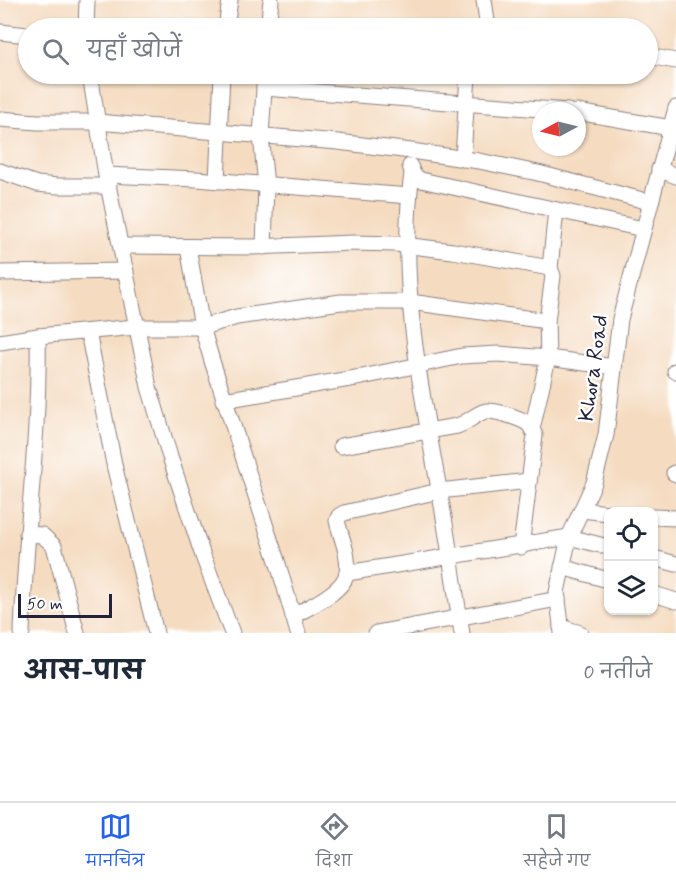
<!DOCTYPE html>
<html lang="hi">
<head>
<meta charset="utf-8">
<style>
	:root { --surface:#fff; --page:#f2f2f3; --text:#1f2937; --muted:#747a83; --line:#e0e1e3; --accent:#2563eb }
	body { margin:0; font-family:Mynerve,"Playpen Sans Deva",sans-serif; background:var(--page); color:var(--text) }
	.controls { position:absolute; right:18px; bottom:18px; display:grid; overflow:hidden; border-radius:12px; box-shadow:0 2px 4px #0004 }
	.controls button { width:54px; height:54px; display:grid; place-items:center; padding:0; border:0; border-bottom:2px solid var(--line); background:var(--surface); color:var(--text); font:30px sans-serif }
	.compass { position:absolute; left:532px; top:102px; width:54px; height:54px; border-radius:50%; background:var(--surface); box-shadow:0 2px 4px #0004; rotate:263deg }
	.scale { position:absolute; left:18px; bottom:15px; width:94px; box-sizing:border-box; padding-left:6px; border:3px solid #22223b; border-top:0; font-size:16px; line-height:21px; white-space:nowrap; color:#22223b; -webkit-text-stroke:4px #fff; paint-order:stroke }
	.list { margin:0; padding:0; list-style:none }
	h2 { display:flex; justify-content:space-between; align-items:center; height:78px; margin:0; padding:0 24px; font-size:26px }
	h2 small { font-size:20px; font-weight:400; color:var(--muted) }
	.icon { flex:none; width:33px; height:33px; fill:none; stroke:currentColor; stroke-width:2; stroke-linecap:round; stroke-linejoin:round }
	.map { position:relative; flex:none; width:676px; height:633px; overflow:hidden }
	.search { position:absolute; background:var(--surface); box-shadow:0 2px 4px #0004; left:18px; right:18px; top:18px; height:66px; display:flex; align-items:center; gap:15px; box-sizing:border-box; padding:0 21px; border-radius:33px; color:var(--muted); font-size:22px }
	.sheet { height:168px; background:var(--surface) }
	nav { display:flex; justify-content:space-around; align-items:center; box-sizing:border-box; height:84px; border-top:2px solid var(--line); background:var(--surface); font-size:16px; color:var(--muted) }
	nav a { display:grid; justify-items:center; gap:3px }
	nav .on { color:var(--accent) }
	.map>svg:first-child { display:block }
</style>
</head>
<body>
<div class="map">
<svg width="676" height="633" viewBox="0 0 676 633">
	<rect width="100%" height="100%" fill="#fff"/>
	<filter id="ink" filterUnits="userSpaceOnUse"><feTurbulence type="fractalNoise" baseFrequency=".0167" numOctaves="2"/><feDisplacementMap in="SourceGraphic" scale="12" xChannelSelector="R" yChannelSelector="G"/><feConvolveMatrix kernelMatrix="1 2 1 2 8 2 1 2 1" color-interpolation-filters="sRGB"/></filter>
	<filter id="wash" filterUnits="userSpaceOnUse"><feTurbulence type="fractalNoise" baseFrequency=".008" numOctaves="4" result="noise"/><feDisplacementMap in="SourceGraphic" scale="24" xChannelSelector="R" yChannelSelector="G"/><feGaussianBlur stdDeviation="1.35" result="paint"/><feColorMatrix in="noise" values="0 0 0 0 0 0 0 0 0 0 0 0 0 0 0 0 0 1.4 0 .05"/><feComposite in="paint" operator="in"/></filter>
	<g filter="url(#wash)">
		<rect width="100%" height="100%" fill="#f5dcc1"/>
	</g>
	<g filter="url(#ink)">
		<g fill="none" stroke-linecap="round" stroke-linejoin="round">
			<g stroke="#8c7f7e" stroke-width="17">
				<g id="minor">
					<polyline points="484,0 488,28"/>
					<polyline points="86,28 87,0"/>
					<polyline points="226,28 230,0"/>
					<polyline points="268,28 271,0"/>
					<polyline points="0,32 28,35"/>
					<polyline points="648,56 676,61"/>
					<polyline points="90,74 106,175 149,387 170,457 203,556 232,633"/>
					<polyline points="264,88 568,111"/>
					<polyline points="577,112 671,128"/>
					<polyline points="0,119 37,122 97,122 338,142 411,151 479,161 538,173 650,202"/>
					<polyline points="463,159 468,74"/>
					<polyline points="410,166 414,176 421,180 643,229"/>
					<polyline points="659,169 676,176"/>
					<polyline points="0,171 37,184 58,186 109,186"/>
					<path d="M 412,173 C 398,279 420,385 439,489 C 448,537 454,585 462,633"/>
					<polyline points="106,175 196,179 409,196"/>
					<polyline points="217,181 222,74"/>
					<polyline points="122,246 253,247 353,243 395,244 453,251 550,268"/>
					<polyline points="188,247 202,327 212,361 278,564 298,633"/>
					<polyline points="264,247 266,185 261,136 265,74"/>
					<polyline points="0,273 126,271"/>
					<polyline points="88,332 115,469 156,633"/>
					<polyline points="0,342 38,336 136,327 202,327 237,317 341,302 410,302 547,321"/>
					<polyline points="675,371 676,371"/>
					<polyline points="223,400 362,377 462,356 499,354 548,358 614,367"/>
					<polyline points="532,429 548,358 547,321 553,276 550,268 556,210"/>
					<path d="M 341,446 L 457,426 C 468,423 476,413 486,411 C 495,410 520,418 527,423 C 531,426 533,431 535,435 L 521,547"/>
					<polyline points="674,473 676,474"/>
					<polyline points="582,510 608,513"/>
					<polyline points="654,517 676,518"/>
					<polyline points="27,534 42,535 54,546 77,633"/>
					<polyline points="654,558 676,564"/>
					<polyline points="562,567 608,580"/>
					<polyline points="347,573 569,537 608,547"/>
					<polyline points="654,594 676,601"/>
					<path d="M 293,616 C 309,607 345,591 347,572 C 350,557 341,537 337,521 L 339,516 L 344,513 L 439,491 L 529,481"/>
					<polyline points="561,627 580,633"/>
					<path d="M 22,633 C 25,533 40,436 38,336"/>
					<polyline points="376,633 558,599"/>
					<polyline points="562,633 557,592 569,537 594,483 606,435 620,319 676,108"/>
				</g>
			</g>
			<use href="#minor" stroke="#fff" stroke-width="15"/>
		</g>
	</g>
	<g text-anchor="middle" stroke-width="5" stroke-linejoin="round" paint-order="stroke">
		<g font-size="22" fill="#22223b" stroke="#fff">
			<text transform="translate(592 368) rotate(-82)" y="8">Khora Road</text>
		</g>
	</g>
</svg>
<div class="controls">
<button><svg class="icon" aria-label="locate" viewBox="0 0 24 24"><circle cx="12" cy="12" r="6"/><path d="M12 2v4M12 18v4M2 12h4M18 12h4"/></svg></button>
<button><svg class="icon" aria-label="layers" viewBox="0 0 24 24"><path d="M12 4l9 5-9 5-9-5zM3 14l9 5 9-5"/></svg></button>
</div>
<svg class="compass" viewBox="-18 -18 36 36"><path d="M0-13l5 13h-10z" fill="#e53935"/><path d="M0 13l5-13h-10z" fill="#747a83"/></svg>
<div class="scale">50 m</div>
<div class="search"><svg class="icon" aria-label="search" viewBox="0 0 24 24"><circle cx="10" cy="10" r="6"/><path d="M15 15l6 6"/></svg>यहाँ खोजें</div>
</div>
<section class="sheet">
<h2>आस-पास<small>0 नतीजे</small></h2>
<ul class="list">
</ul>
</section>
<nav>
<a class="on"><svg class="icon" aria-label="map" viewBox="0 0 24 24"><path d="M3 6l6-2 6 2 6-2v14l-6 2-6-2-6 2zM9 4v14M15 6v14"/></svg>मानचित्र</a>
<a><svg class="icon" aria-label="directions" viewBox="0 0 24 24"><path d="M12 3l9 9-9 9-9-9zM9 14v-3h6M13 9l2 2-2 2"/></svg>दिशा</a>
<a><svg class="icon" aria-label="saved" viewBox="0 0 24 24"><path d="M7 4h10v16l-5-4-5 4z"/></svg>सहेजे गए</a>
</nav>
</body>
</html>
